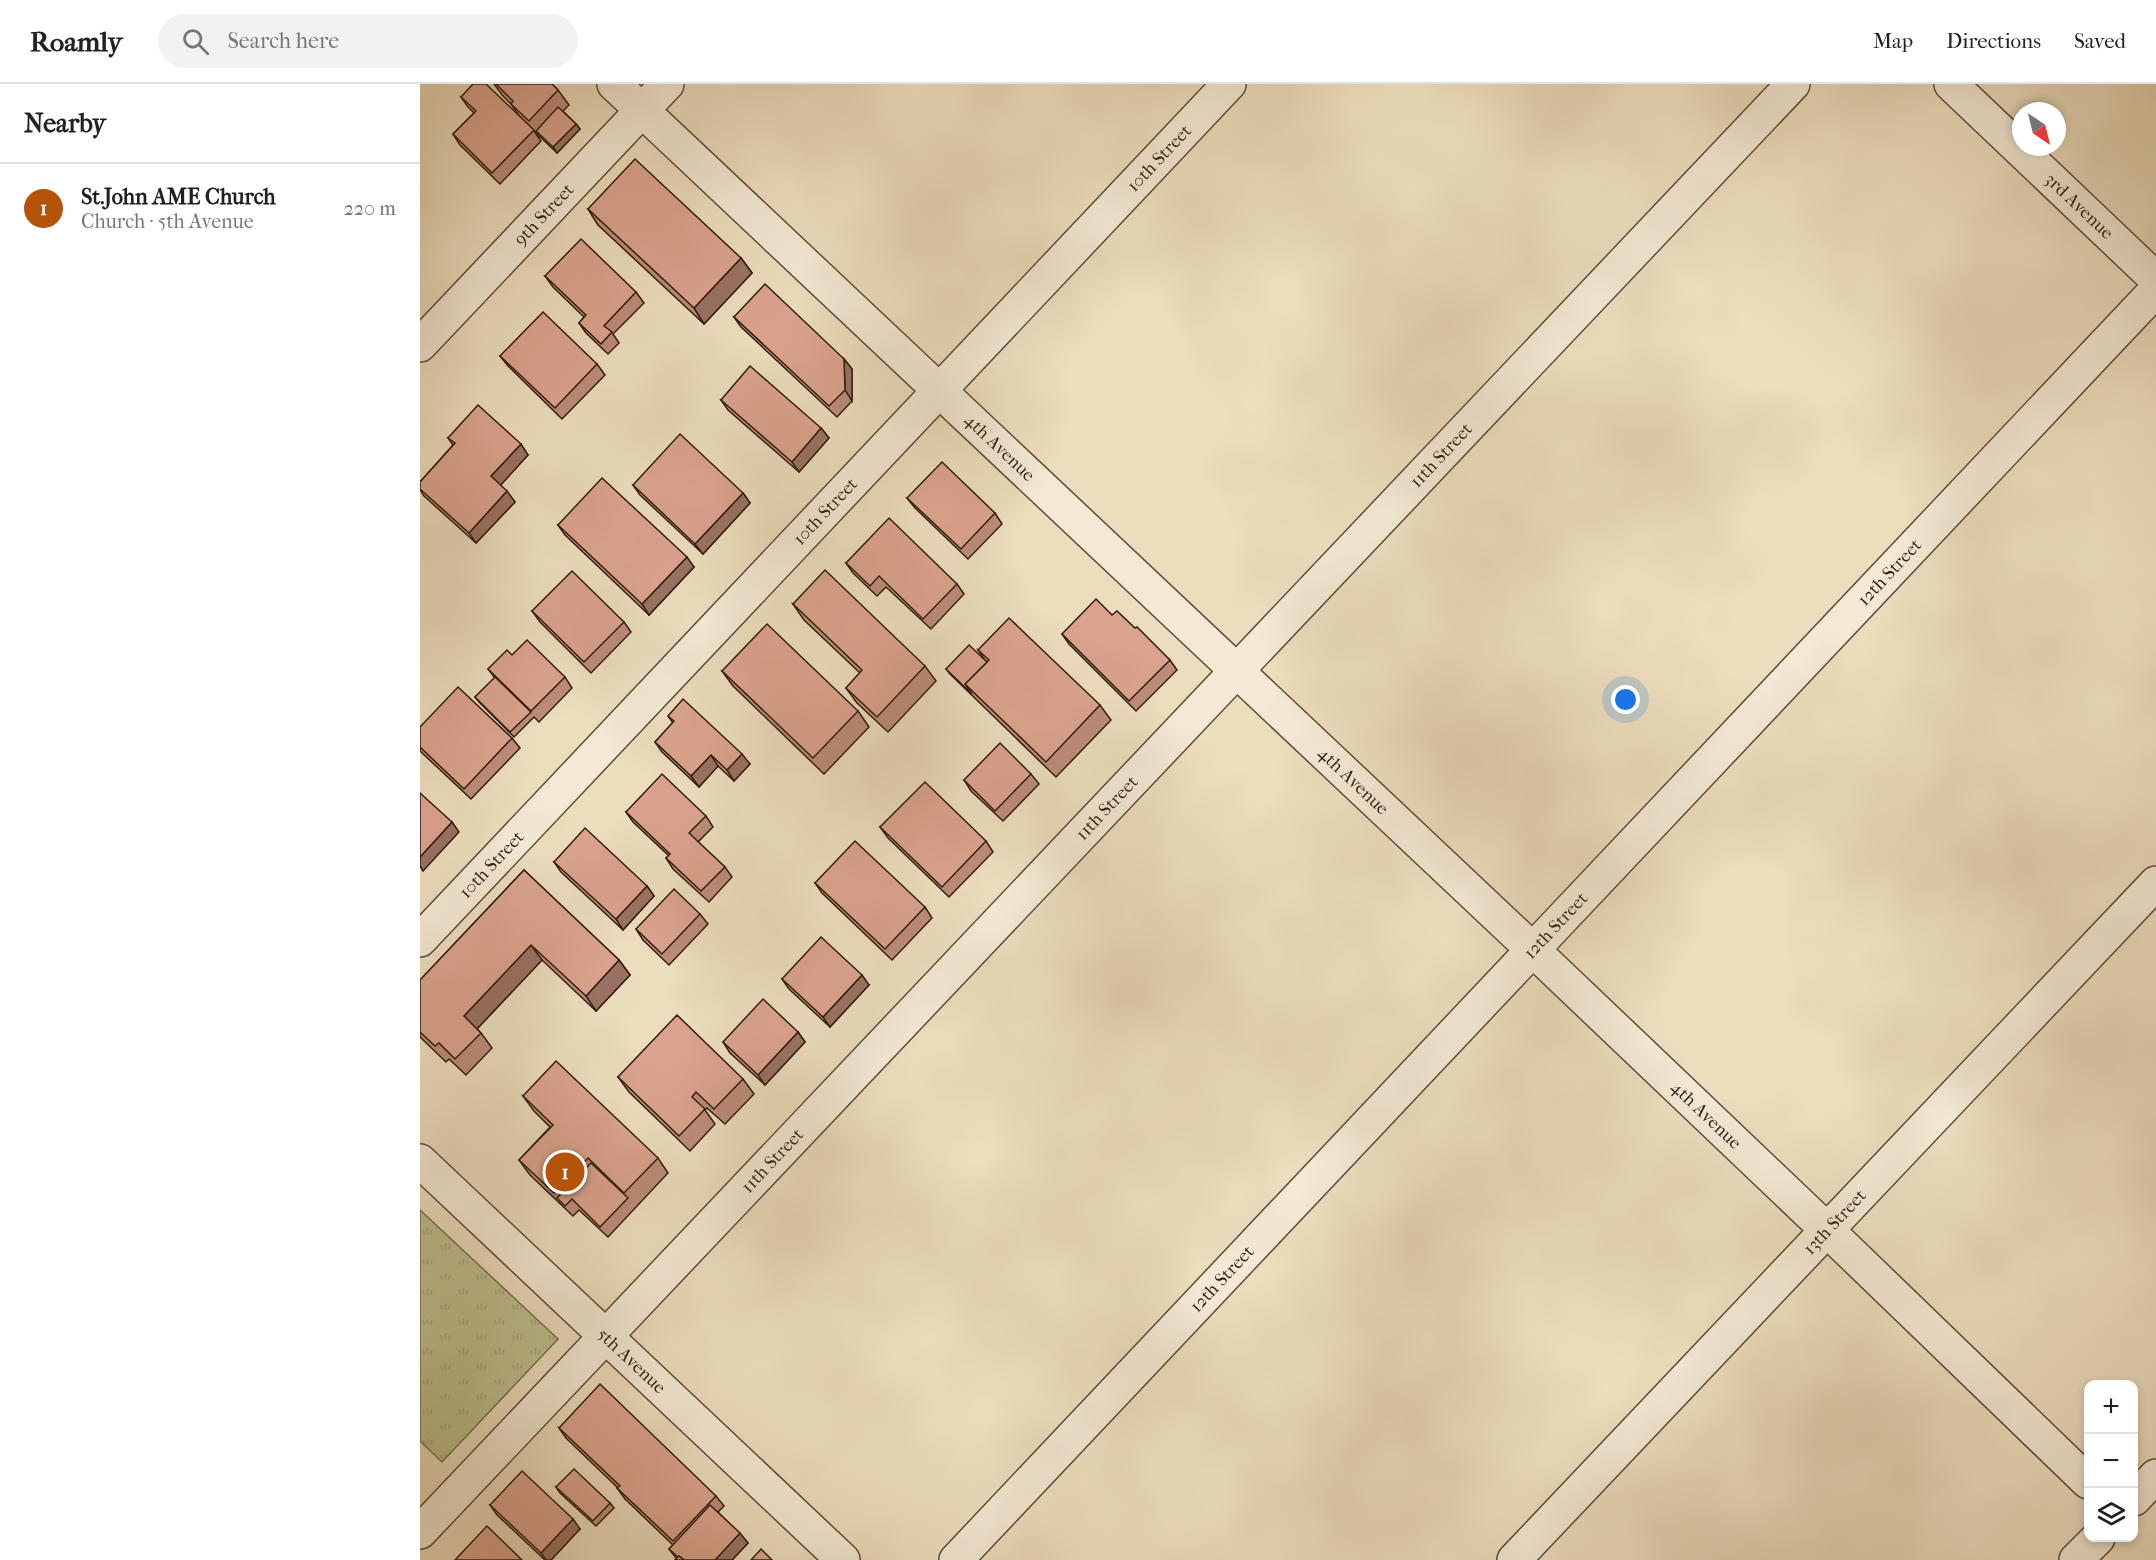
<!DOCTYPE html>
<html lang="en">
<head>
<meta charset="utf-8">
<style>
	:root { --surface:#fff; --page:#f2f2f2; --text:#202124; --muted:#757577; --line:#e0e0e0; --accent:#b45309 }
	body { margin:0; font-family:"IM FELL French Canon",serif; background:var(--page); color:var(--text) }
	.controls { position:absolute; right:18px; bottom:18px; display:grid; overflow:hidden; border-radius:12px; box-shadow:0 3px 9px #0003 }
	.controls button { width:54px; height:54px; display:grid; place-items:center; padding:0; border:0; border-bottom:2px solid var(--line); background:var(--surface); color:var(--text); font:30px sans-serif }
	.compass { position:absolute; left:1592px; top:18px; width:54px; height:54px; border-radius:50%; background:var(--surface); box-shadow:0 3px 9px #0003; rotate:145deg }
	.you { position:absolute; left:1206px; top:616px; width:21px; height:21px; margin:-15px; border:4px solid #fff; border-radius:50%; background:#1a73e8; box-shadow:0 0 0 9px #1a73e833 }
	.badge { display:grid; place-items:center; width:39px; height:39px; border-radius:50%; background:var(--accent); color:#fff; font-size:20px; font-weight:700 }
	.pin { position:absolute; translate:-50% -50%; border:3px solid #fff; box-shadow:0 2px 6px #0006 }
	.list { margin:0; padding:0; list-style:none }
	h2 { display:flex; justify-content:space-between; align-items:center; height:78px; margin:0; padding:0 24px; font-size:26px }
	h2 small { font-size:20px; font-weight:400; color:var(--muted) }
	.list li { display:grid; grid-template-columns:39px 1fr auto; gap:18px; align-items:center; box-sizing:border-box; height:90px; padding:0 24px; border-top:2px solid var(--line) }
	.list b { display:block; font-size:22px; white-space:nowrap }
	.list p { margin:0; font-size:20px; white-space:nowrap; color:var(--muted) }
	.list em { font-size:20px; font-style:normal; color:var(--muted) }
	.icon { flex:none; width:33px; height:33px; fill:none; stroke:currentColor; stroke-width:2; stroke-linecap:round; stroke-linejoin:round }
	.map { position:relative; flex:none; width:1736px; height:1476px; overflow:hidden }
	header { display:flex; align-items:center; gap:36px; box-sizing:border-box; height:84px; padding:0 30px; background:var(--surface); border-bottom:2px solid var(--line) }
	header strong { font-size:28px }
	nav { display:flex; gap:33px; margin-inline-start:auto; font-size:21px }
	.search { width:420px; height:54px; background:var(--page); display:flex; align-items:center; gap:15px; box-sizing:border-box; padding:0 21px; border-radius:33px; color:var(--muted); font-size:22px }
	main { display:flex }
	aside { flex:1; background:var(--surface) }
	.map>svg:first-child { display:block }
</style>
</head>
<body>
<header>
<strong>Roamly</strong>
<div class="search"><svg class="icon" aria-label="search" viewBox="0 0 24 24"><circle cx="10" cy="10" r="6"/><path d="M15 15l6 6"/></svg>Search here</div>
<nav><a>Map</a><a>Directions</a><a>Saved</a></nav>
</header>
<main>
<aside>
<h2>Nearby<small></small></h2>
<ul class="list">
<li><span class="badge">1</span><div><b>St.John AME Church</b><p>Church · 5th Avenue</p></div><em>220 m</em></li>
</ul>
</aside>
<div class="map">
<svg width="1736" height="1476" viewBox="0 0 1736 1476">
	<defs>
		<pattern id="grass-tufts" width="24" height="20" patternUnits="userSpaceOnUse" patternTransform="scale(1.5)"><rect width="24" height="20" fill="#bdbf8d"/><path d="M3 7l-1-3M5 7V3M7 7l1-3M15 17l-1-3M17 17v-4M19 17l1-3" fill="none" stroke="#a3a479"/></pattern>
	</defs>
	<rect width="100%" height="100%" fill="#ecddbd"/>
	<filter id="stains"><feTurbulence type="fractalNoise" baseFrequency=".00333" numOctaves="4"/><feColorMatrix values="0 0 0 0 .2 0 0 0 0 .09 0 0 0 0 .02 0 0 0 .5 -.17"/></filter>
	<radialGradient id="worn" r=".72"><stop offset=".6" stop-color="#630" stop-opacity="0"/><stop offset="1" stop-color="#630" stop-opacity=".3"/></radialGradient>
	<polygon fill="url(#grass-tufts)" stroke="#766e4e" stroke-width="1.5" points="0,1126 138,1255 22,1378 0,1357"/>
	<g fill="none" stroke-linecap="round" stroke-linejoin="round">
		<g stroke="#5f4c3b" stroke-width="36">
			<g id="minor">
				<path id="s1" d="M 194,0 L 1113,866 L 1407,1146 L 1668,1398"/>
				<path id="s2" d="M 1531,0 L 1736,195"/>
				<path id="s3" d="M 0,261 L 247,0"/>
				<path id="s4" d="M 0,856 L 809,0"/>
				<path id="s5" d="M 0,1077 L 423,1476"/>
				<polyline points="1714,1415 1736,1392"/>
				<path id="s6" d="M 0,1448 L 1373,0"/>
				<path id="s7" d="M 536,1476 L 1736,206"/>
				<path id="s8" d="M 1094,1476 L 1736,799"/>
				<polyline points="1656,1476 1678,1454"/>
			</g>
		</g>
		<use href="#minor" stroke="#f3e9d4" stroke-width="33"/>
	</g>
	<g fill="#bc8c79" stroke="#301c10" stroke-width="1.5">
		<polygon points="74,0 132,0 138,6 149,21 143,27 156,40 160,45 137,69 114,47 121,57 80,100 40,61 33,50 54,29 48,23 41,13 100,33 91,20 83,12"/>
		<polygon points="168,125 321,174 332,189 284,240 178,141"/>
		<polygon points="125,192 216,208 224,219 193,250 199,259 188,270 166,249 159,239 164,233 133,203"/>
		<polygon points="314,233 424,275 432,285 432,317 417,333 321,243"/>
		<polygon points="80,272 177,280 185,291 142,335 88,282"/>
		<polygon points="301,316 401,344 409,354 379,388 308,326"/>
		<polygon points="28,354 108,371 80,401 95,418 56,459 4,412 0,406 0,398 33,361"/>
		<polygon points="213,401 323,409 330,419 283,470 220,411"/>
		<polygon points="487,414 575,429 582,440 548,475 495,424"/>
		<polygon points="138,441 274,483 229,531 145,451"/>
		<polygon points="426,479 537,500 544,510 511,545 466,503 457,512 433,489"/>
		<polygon points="373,520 505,582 516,597 468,648 437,619 426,604 440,589 384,536"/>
		<polygon points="112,527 204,538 211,548 171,589 120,538"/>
		<polygon points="692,531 750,576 757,586 716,627 649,560 642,550"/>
		<polygon points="558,566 680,621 691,636 636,693 530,590 526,585 564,575"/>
		<polygon points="92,571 145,593 152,604 119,638 114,633 94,653 59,618 55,613 75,594 68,585"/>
		<polygon points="302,587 438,627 449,643 404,690 313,602"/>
		<polygon points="248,632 330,680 314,697 298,682 279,703 242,668 235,658 253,639"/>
		<polygon points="0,643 92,654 100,664 51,715 0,667"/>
		<polygon points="611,690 619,700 583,737 551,707 544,696"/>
		<polygon points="206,728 286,732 293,743 278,758 305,783 312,793 289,818 253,785 246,774 249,772 213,738"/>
		<polygon points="460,743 566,757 573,768 529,813 468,754"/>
		<polygon points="134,778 227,802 234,812 203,846 141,788"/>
		<polygon points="104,786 199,876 210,891 176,927 122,876 57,945 61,949 72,964 46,991 29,975 26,978 0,953 0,896"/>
		<polygon points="395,799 505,823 512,834 472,876 402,809"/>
		<polygon points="280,830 288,840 249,881 223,856 216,845"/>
		<polygon points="362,895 449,901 410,943 369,905"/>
		<polygon points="378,948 385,958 345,1001 310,969 303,958"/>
		<polygon points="198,993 323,995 334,1010 305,1040 287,1024 285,1026 295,1040 270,1067 209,1008"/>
		<polygon points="103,1012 238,1074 248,1089 188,1153 159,1126 153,1132 110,1091 99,1076 130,1043 114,1027"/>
		<polygon points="139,1344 296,1412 304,1422 298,1428 328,1459 312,1476 255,1476 256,1474 249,1465 253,1461 205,1415 197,1404 198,1404 146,1354"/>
		<polygon points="136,1403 190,1419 194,1424 176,1442 140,1409"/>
		<polygon points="70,1421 160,1445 131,1476 125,1476 77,1431"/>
	</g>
	<g fill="#997263" stroke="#301c10" stroke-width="1.5">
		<polygon points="156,40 160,45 137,69 133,63"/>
		<polygon points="321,174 332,189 284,240 274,224"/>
		<polygon points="424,275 432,285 432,317 425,306"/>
		<polygon points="401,344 409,354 379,388 372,378"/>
		<polygon points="101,360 108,371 79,403 71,392"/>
		<polygon points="87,407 95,418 56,459 49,449"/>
		<polygon points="323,409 330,419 283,470 275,460"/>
		<polygon points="267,473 274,483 229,531 222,520"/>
		<polygon points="322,670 330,680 314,697 307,686"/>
		<polygon points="291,671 298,682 279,703 271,692"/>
		<polygon points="32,738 39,748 3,787 0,782 0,773"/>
		<polygon points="227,802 234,812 203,846 196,835"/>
		<polygon points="111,861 122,876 54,948 44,932"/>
		<polygon points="199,876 210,891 176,927 166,912"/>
		<polygon points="442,891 449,901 410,943 403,933"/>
		<polygon points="378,948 385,958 345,1001 338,991"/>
		<polygon points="153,1435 160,1445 131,1476 126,1476 121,1469"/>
		<polygon points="320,1449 328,1459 312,1476 295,1476"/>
	</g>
	<g fill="#dba38d" stroke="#301c10" stroke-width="1.5">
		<polygon points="53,0 66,0 114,46 72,89 33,50 56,27 41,13"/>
		<polygon points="76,0 132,0 138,6 109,37 91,20 93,17"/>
		<polygon points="138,23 156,40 133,63 116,47"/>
		<polygon points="215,75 321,174 274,224 168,125"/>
		<polygon points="161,155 216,208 184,242 192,248 181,260 159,239 166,231 125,192"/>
		<polygon points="345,200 424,275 425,306 409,322 314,233"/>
		<polygon points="123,228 177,280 135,324 80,272"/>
		<polygon points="330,282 401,344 372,378 301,316"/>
		<polygon points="58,321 101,360 71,392 87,407 49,449 0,405 0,398 35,359 28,354"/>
		<polygon points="260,350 323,409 275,460 213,401"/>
		<polygon points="522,378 575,429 541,465 487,414"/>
		<polygon points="182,394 267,473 222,520 138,441"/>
		<polygon points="469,434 537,500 503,535 459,492 450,502 426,479"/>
		<polygon points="405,486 505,582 457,633 426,604 442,586 373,520"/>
		<polygon points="152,487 204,538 164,578 112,527"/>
		<polygon points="676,515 692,531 697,527 715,544 717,543 750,576 709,617 642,550"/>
		<polygon points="589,534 680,621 626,678 545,600 569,576 558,566"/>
		<polygon points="347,540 438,627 393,674 302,587"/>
		<polygon points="107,556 145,593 111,627 68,585 87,566 92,571"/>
		<polygon points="549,561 567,578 545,600 552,610 526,585"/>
		<polygon points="75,593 111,628 90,648 55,613"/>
		<polygon points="38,603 92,654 44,705 0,663 0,643"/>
		<polygon points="263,615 322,670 307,686 291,671 271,692 235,658 254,637 248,632"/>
		<polygon points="580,659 611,690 575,727 544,696"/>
		<polygon points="242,690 286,732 269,749 305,783 281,807 246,774 250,770 206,728"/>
		<polygon points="505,698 566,757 522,803 460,743"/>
		<polygon points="0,709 32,738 0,773"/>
		<polygon points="165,744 227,802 196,835 134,778"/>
		<polygon points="435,757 505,823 465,865 395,799"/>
		<polygon points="104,786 199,876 166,912 111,861 44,932 61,949 35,975 19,959 15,962 0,948 0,896"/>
		<polygon points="254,805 280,830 242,870 216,845"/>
		<polygon points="401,853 442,891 403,933 362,895"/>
		<polygon points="343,915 378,948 338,991 303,958"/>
		<polygon points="257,931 323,995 294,1025 276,1008 272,1013 285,1025 259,1052 198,993"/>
		<polygon points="136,977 238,1074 204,1109 168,1074 134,1109 99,1076 133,1041 103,1012"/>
		<polygon points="171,1079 208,1114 180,1143 152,1115 145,1122 137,1114"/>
		<polygon points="180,1300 296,1412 253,1457 197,1404 200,1402 139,1344"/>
		<polygon points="154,1385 190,1419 173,1437 136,1403"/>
		<polygon points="102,1387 153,1435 121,1469 70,1421"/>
		<polygon points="290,1421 320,1449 295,1476 264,1476 259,1472 258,1473 249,1465"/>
		<polygon points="67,1442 102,1476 35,1476"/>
		<polygon points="341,1465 352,1476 331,1476"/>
		<polygon points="259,1472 264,1476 255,1476"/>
	</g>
	<g text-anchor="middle" stroke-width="6" stroke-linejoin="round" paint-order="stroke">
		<g font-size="18" fill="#301c10" stroke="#f3e9d4">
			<text dy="6" stroke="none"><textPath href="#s4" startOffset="1076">10th Street</textPath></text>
			<text dy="6" stroke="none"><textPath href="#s2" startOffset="177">3rd Avenue</textPath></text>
			<text dy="6" stroke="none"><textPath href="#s3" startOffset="180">9th Street</textPath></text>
			<text dy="6" stroke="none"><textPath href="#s1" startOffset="530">4th Avenue</textPath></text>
			<text dy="6" stroke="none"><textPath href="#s6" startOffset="1484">11th Street</textPath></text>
			<text dy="6" stroke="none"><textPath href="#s4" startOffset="590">10th Street</textPath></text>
			<text dy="6" stroke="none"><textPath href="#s7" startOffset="1359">12th Street</textPath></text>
			<text dy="6" stroke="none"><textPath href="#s1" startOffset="1016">4th Avenue</textPath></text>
			<text dy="6" stroke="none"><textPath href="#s6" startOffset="998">11th Street</textPath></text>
			<text dy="6" stroke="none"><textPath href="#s4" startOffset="104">10th Street</textPath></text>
			<text dy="6" stroke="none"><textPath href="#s7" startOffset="873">12th Street</textPath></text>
			<text dy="6" stroke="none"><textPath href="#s1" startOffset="1502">4th Avenue</textPath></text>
			<text dy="6" stroke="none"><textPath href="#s6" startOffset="512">11th Street</textPath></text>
			<text dy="6" stroke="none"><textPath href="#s8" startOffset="466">13th Street</textPath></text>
			<text dy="6" stroke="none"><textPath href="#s7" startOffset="387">12th Street</textPath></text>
			<text dy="6" stroke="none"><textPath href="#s5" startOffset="291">5th Avenue</textPath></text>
		</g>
	</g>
	<rect width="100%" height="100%" filter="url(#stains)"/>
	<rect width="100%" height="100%" fill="url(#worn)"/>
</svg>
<div class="controls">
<button>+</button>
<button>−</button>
<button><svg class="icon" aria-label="layers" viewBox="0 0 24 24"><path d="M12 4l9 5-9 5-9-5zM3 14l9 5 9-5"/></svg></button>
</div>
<svg class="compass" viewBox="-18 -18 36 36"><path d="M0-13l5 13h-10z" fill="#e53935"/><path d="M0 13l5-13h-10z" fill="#757577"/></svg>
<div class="you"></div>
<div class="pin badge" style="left:145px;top:1088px">1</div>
</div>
</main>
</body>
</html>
